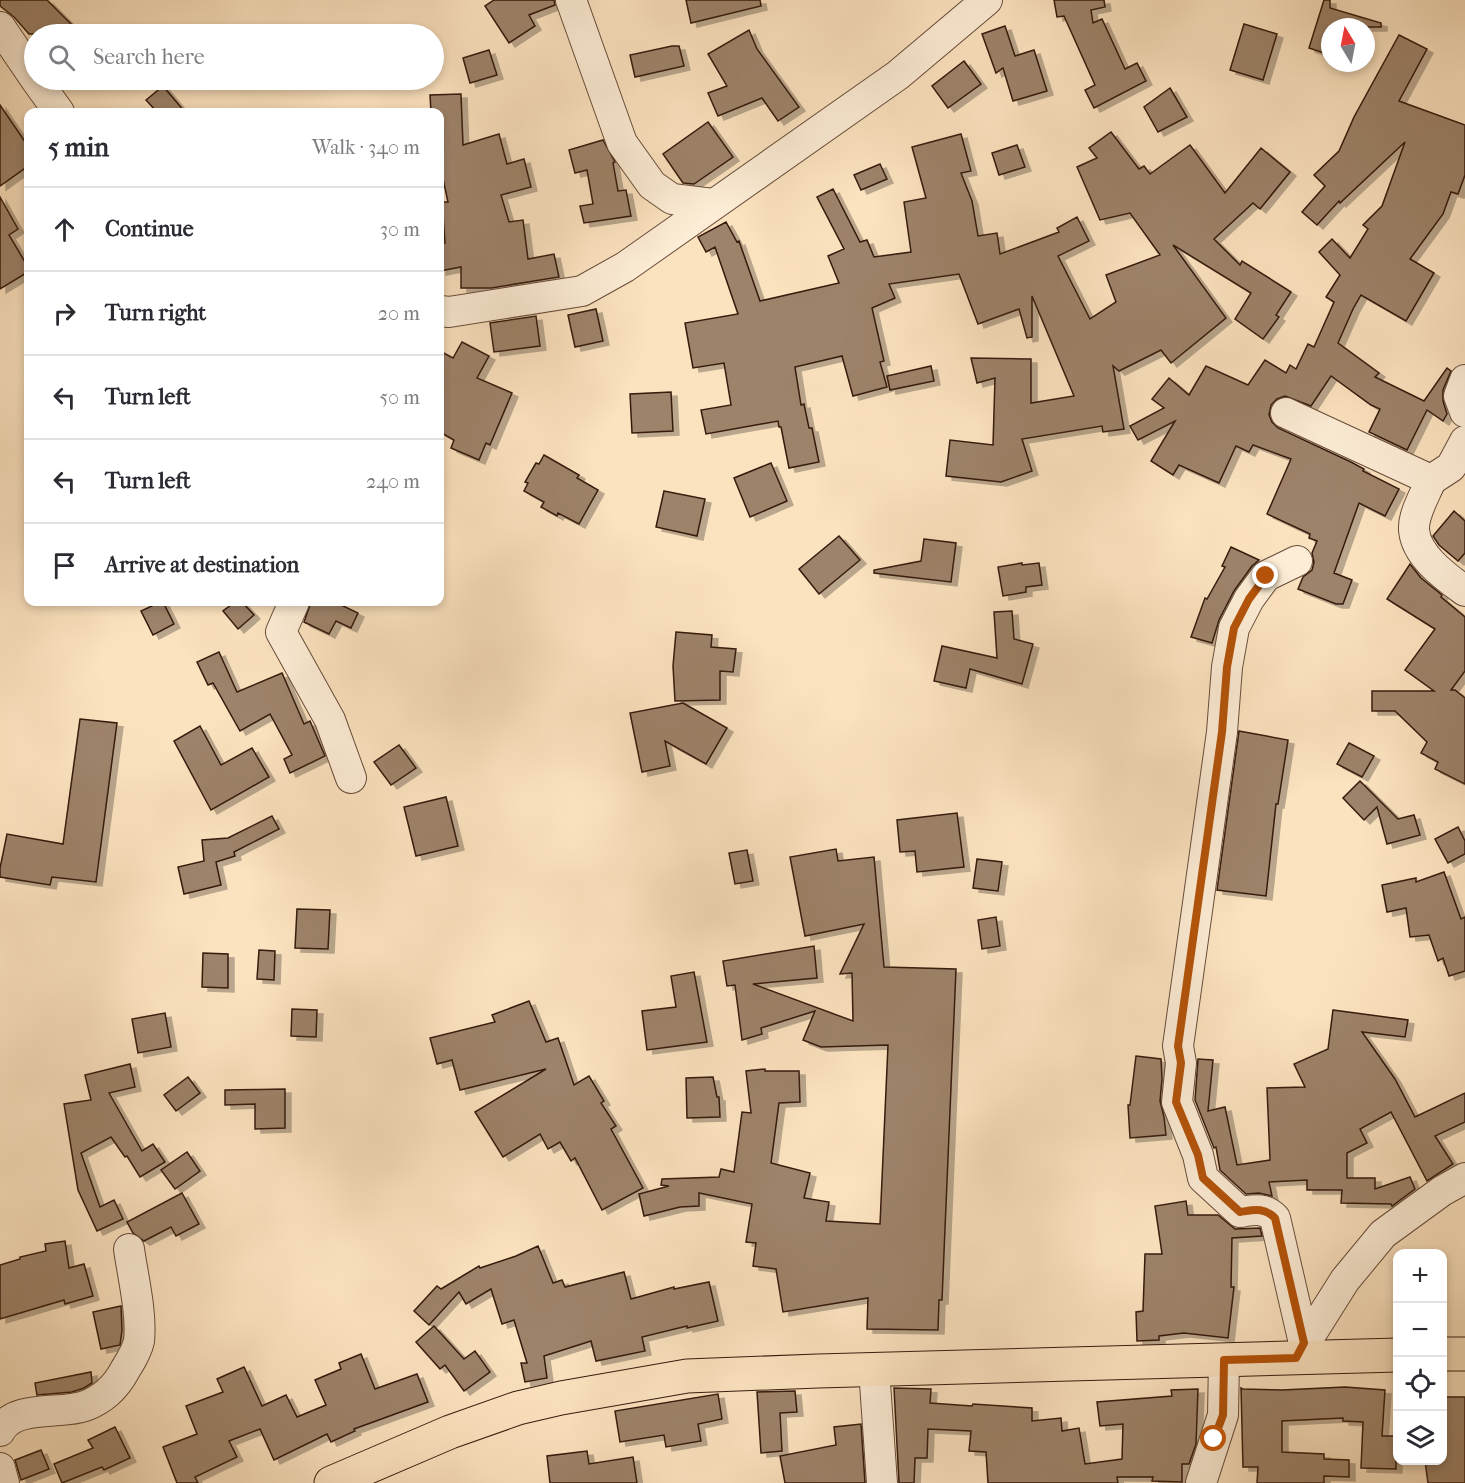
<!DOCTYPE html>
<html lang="en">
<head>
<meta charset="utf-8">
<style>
	:root { --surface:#fff; --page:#f2f2f3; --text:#2b2b33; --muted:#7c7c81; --line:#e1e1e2 }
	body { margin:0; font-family:"IM FELL French Canon",serif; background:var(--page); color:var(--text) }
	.controls { position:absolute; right:18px; bottom:18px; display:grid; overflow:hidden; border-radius:12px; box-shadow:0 3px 9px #0003 }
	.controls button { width:54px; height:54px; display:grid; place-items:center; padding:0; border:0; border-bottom:2px solid var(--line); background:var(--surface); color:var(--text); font:30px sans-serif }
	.compass { position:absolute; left:1321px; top:18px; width:54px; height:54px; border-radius:50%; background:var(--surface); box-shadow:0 3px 9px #0003; rotate:350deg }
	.stop { position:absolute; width:18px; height:18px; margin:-14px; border:4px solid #b45309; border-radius:50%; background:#fff }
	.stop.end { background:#b45309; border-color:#fff; box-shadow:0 2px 6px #0008 }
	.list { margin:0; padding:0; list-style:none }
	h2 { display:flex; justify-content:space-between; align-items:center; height:78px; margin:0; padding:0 24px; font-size:26px }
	h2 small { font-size:20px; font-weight:400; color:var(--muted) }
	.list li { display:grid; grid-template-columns:39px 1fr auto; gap:18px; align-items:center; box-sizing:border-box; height:84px; padding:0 24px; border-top:2px solid var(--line) }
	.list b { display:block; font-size:22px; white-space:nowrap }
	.list em { font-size:20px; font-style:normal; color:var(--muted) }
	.icon { flex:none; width:33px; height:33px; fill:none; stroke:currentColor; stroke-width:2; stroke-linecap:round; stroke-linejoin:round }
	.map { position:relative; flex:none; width:1465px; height:1483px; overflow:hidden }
	.search { position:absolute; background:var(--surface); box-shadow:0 3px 9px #0003; left:24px; top:24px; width:420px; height:66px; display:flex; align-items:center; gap:15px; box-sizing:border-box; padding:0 21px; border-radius:33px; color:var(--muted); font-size:22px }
	.panel { position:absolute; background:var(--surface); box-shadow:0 3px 9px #0003; left:24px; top:108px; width:420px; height:498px; border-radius:12px }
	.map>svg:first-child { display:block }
</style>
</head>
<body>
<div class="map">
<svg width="1465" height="1483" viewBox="0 0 1465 1483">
	<defs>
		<filter id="shadow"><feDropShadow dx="6" dy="4" stdDeviation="0" flood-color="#0004"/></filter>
	</defs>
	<rect width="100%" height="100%" fill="#fce3c0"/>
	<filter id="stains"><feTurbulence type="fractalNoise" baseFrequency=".00333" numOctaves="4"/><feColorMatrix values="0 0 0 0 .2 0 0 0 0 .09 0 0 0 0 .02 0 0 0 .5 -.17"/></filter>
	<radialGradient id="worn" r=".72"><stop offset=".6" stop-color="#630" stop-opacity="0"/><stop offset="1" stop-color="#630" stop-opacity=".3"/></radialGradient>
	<g fill="#9d836a" stroke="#361a0c" stroke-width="1.5" filter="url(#shadow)">
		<polygon points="0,0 47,0 81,34 29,34 14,17 0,6"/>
		<polygon points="494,0 554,0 555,5 529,15 535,26 509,43 485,6"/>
		<polygon points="686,0 760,0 761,6 691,23"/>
		<polygon points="1054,0 1104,0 1105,7 1091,10 1093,23 1102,19 1125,69 1137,63 1146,81 1094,108 1085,90 1095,85 1064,16 1057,17"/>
		<polygon points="1324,0 1330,0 1330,8 1381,23 1381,27 1330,27 1330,55 1309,48"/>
		<polygon points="1244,24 1277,34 1263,80 1230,70"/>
		<polygon points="1005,26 1015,56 1034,50 1047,91 1013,101 1003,68 996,73 982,34"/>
		<polygon points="749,30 757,49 799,107 778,121 762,98 718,116 708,93 727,86 708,54"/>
		<polygon points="1399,35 1427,49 1399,101 1465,125 1465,175 1458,194 1451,192 1443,214 1410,259 1434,273 1406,321 1361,295 1353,309 1338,343 1379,373 1375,377 1424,401 1447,368 1451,371 1443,390 1443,401 1447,414 1443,421 1427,410 1407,450 1369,432 1380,409 1371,405 1331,376 1311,406 1285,396 1277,399 1271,405 1269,415 1272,422 1278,428 1351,462 1364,469 1363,471 1399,489 1385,516 1359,503 1334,573 1352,580 1343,604 1336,604 1298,589 1303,577 1312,570 1314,562 1312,553 1317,541 1309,538 1310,534 1267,514 1291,459 1253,445 1249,452 1236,446 1219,483 1179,465 1173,475 1151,461 1175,421 1138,440 1130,426 1164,408 1152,399 1169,378 1189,395 1206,366 1248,385 1265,360 1286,373 1290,365 1296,369 1308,344 1314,347 1334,302 1326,297 1340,275 1319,252 1332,239 1350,258 1368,229 1363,225 1382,206 1405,142 1340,203 1339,201 1317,225 1302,212 1325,186 1314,175 1339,151 1354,117"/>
		<polygon points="672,46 679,46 684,66 635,77 630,55"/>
		<polygon points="489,50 497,75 470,83 463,58"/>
		<polygon points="964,61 981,84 948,108 932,86"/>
		<polygon points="163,86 185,112 157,112 146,100"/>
		<polygon points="1170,88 1187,117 1158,132 1144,107"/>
		<polygon points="461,94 463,145 499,134 507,164 524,159 531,187 501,195 509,222 523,220 528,259 554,254 559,277 491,288 461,288 461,267 440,271 440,244 445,243 442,202 448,202 440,165 440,112 431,112 430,95"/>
		<polygon points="0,105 28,146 28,166 0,186"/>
		<polygon points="708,122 733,157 694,184 683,183 663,154"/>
		<polygon points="1111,132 1139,169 1144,166 1150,174 1190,145 1225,193 1261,148 1290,172 1260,209 1253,203 1214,239 1240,265 1242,261 1291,292 1276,315 1279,317 1263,339 1235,319 1251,293 1173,245 1226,318 1171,363 1161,350 1119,371 1113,366 1124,429 1103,432 1102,426 1022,439 1032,471 1001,482 946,476 950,440 993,445 995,378 977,383 971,358 1031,359 1031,403 1074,396 1032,296 1032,337 1027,338 1019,309 978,324 959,274 889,284 895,298 872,308 884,361 880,362 887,387 853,396 842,356 795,367 801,405 804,404 809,428 812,428 819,462 789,468 781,427 779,427 778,421 706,434 701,410 731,405 724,363 693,368 685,323 738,314 715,247 706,252 698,237 726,222 737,242 739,241 760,301 839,283 828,256 844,249 817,197 833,189 860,242 867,240 874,257 911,252 904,202 926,198 912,147 961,134 971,171 961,173 972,201 978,236 997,233 1000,254 1059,232 1057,228 1077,217 1089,241 1058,256 1090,319 1116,302 1106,275 1160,255 1130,213 1100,220 1077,167 1097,158 1089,148"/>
		<polygon points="603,140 615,162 613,163 618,191 626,190 631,216 584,223 580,206 593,204 587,170 575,173 569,150"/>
		<polygon points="1017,145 1025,167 999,175 992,153"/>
		<polygon points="880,164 887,179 861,190 854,175"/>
		<polygon points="0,197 18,229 9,235 28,267 28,272 0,289"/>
		<polygon points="596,309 603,341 575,347 568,315"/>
		<polygon points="536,316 540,346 494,352 490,323"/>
		<polygon points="462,342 489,356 477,378 512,393 490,445 486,443 479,460 451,448 454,440 440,432 440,351 453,358"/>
		<polygon points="931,366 934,381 890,390 887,376"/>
		<polygon points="671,392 673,431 632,433 630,394"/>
		<polygon points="544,455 579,475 577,478 598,490 579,524 558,513 557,516 541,507 544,502 524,491 528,483 525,482 536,463 539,464"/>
		<polygon points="771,463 787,501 750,517 734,478"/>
		<polygon points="664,491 705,499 697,536 656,527"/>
		<polygon points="1454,511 1465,521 1465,553 1458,561 1439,545 1433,536"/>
		<polygon points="839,536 860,560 819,594 799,569"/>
		<polygon points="924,539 956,543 951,582 874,573 874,570 921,561"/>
		<polygon points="1231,547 1259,560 1252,566 1234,591 1219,620 1212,643 1191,637 1205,598 1207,599 1225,567 1222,566"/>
		<polygon points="1022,563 1022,565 1039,563 1042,585 1026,587 1026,592 1003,596 998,567"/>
		<polygon points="1410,564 1421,578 1442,595 1441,597 1465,617 1465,671 1451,690 1455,690 1465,698 1465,784 1435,769 1438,762 1421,753 1427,742 1395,711 1372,711 1372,691 1434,691 1405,670 1435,629 1387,599"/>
		<polygon points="160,602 163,602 174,624 153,635 141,611"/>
		<polygon points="235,602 242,602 254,615 238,629 223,611"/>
		<polygon points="311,602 335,602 358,613 351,628 336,621 329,634 304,622"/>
		<polygon points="1012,611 1014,639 1033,644 1022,684 970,669 966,688 934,681 942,646 997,658 994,612"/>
		<polygon points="676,632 712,635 711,647 736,649 733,672 720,671 720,700 675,701 673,666"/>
		<polygon points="219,652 237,692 282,673 304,724 310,721 325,756 290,773 284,759 292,755 270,714 240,731 213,683 208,685 197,662"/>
		<polygon points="683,703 727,728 706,764 665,741 670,766 642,772 630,713"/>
		<polygon points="80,719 117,723 96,882 52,877 50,885 0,877 0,868 7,834 63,844"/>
		<polygon points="200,726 221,765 252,748 269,777 211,810 174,741"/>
		<polygon points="1239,731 1288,740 1278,804 1276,804 1266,896 1217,890"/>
		<polygon points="1349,743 1374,756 1362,777 1337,764"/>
		<polygon points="399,745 416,768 391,785 374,762"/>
		<polygon points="1360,781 1398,819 1414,815 1420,835 1387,844 1377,807 1364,820 1343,798"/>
		<polygon points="446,797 458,846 416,856 404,807"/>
		<polygon points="957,813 964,867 917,872 915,851 900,852 897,820"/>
		<polygon points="272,816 279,829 234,852 235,856 216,862 221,885 184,894 178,867 204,861 202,840 228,838"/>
		<polygon points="1458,827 1465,841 1465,854 1448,863 1435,839"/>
		<polygon points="836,849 838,861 874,857 884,967 956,969 942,1300 939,1300 938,1330 867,1329 868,1298 783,1312 776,1269 753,1266 756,1243 746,1242 752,1204 699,1193 699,1206 680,1207 644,1216 639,1194 669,1186 661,1185 662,1179 719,1177 721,1169 734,1172 742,1112 751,1113 746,1071 765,1069 765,1071 799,1071 800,1102 779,1103 771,1163 810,1173 804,1198 829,1202 826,1221 880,1224 888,1045 821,1047 803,1040 815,1011 761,1028 762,1034 742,1040 735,985 727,986 723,961 814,946 817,978 753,984 853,1021 852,973 840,974 864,924 805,936 790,857"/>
		<polygon points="747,850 753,881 735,884 729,853"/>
		<polygon points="977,859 1002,862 998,891 973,888"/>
		<polygon points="1444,872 1461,919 1465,917 1465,971 1449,976 1443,958 1438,961 1429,935 1410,937 1406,908 1387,912 1382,885 1416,878 1416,882"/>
		<polygon points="297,909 330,910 328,949 295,948"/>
		<polygon points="996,917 1000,946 982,949 978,920"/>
		<polygon points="259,950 275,951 274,980 257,979"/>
		<polygon points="203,953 228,954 228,988 202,987"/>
		<polygon points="694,972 707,1042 647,1050 642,1011 676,1007 671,976"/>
		<polygon points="529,1001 546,1042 558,1038 574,1085 589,1076 604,1101 601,1103 616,1126 611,1129 643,1188 602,1210 575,1158 571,1161 560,1142 548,1149 540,1134 503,1157 475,1112 546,1069 460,1090 452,1060 437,1064 430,1038 495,1022 492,1015"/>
		<polygon points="292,1009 317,1010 316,1037 291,1036"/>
		<polygon points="1333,1010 1408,1020 1405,1037 1362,1032 1395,1079 1415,1117 1465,1093 1465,1122 1435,1136 1453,1164 1427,1181 1391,1112 1360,1129 1367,1143 1347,1153 1347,1178 1375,1178 1375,1189 1410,1177 1415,1189 1392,1206 1391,1204 1341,1203 1342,1190 1307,1190 1307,1180 1269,1182 1272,1196 1259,1193 1246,1194 1220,1170 1216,1147 1214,1148 1195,1100 1198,1059 1213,1060 1208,1111 1225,1107 1237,1165 1270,1160 1267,1088 1305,1087 1294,1064 1328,1049"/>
		<polygon points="165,1013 171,1047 138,1053 132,1019"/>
		<polygon points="1136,1056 1161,1059 1162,1079 1160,1101 1164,1117 1166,1135 1130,1138 1128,1105 1130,1105"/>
		<polygon points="130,1064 135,1087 109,1093 142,1151 153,1144 165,1162 140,1177 127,1156 125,1157 111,1137 81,1153 100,1207 114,1200 123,1219 97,1231 78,1190 64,1104 91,1100 85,1075"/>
		<polygon points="188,1077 200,1093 176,1111 164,1095"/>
		<polygon points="713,1077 717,1097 719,1097 720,1117 687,1118 686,1078"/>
		<polygon points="285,1089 285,1128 255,1129 255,1104 225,1105 225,1090"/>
		<polygon points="187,1152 200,1171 175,1189 161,1170"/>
		<polygon points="182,1193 199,1224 176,1236 171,1227 144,1241 133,1233 127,1222"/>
		<polygon points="1186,1201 1188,1215 1218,1215 1235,1229 1260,1228 1262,1236 1232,1238 1231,1287 1234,1287 1228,1338 1184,1333 1159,1336 1159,1340 1137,1341 1136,1312 1143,1311 1145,1254 1162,1254 1155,1206"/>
		<polygon points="65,1241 69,1268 84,1264 93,1296 65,1304 64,1300 0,1319 0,1265 20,1259 20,1257 46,1251 45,1244"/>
		<polygon points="538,1246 553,1283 562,1280 565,1287 624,1272 631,1299 674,1287 674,1289 709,1282 718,1321 687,1328 687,1326 642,1337 645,1351 596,1361 591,1341 544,1356 547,1378 525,1382 521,1363 527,1363 514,1320 502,1324 491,1289 466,1304 459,1292 429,1325 414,1311 437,1286 441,1289 479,1266 480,1268 516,1256"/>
		<polygon points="121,1306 122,1330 120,1345 101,1349 93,1312"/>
		<polygon points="434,1326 464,1359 475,1351 490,1372 464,1391 445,1365 440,1369 416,1342"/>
		<polygon points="361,1354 375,1389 417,1374 428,1402 354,1429 355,1431 331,1442 327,1434 274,1460 260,1429 229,1441 237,1457 195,1477 198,1483 177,1483 163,1447 197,1434 186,1406 223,1392 217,1379 244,1367 262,1406 286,1395 297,1417 326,1405 315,1380 341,1369 339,1363"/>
		<polygon points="91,1372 92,1383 84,1388 72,1392 37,1395 35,1383"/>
		<polygon points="1345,1387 1385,1390 1382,1436 1396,1436 1396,1469 1361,1468 1363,1422 1343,1421 1343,1418 1282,1421 1282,1452 1324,1454 1324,1459 1349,1460 1349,1477 1324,1476 1324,1483 1257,1483 1258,1467 1243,1467 1241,1388 1243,1389 1282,1390"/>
		<polygon points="894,1388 931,1389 930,1403 972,1406 973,1404 1032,1408 1032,1421 1061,1418 1062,1431 1079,1428 1085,1464 1122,1459 1123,1424 1100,1426 1097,1402 1172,1396 1171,1390 1198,1389 1196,1444 1189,1464 1182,1464 1182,1482 1152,1481 1153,1477 1117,1477 1118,1483 988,1483 986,1452 969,1451 971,1431 928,1429 927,1458 915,1458 914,1483 899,1483"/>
		<polygon points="795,1391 797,1412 780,1413 782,1451 761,1453 757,1392"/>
		<polygon points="718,1394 722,1419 698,1424 701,1441 666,1447 664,1435 620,1442 615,1411"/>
		<polygon points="1443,1397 1465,1397 1465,1483 1428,1483 1425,1461 1443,1461"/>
		<polygon points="861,1424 865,1483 785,1483 780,1456 836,1445 834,1427"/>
		<polygon points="115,1427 130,1458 104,1470 102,1467 62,1483 54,1464 93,1448 88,1440"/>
		<polygon points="41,1450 49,1469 21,1480 15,1460"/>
		<polygon points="587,1451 589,1464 633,1457 637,1483 550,1483 547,1456"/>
	</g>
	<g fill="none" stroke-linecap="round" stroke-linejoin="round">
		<g stroke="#684c39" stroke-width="32">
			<g id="minor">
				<polyline points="571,0 622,143 652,185 672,199 713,204"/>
				<polyline points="0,27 34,77"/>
				<polyline points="36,80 59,112"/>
				<polyline points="440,311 449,312 582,291 625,267 898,75 987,0"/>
				<polyline points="1465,380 1459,396 1465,412"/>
				<polyline points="1286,413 1431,480 1451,467 1465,441"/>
				<path d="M 1431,480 C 1425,495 1413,514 1414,530 C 1416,556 1446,577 1465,591"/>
				<path d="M 1297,561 L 1266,576 L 1249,599 L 1234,628 L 1227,667 L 1222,732 L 1178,1046 L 1181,1063 L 1177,1102 L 1198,1155 L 1203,1178 L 1240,1212 C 1254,1210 1264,1207 1275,1218 L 1304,1343"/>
				<polyline points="294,602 281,632 330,720 351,778"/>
				<polyline points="1299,1353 1345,1280 1383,1234 1442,1191 1465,1178"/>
				<polyline points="874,1369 882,1483"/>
				<path d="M 0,1431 C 14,1404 61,1415 85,1406 C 104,1399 116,1387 125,1370 C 130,1362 137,1351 139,1341 C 142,1314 133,1277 129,1249"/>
				<polyline points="0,1468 4,1483"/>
				<polyline points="1201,1483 1223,1415 1224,1360"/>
			</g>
		</g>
		<g stroke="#361a0c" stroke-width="35">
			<g id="major">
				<polyline points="1442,1354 1465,1354"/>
				<polyline points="331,1483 450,1432 518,1408 561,1398 687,1376 818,1371 1398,1355"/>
			</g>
		</g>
		<use href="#minor" stroke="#fdedd6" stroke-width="30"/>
		<use href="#major" stroke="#fce3c0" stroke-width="33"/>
	</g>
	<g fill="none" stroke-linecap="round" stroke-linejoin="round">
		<path stroke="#b45309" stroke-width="8" d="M 1214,1439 L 1223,1415 L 1224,1360 L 1296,1358 L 1304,1343 L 1275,1218 C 1264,1207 1254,1210 1240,1212 L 1203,1178 L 1198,1155 L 1176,1102 L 1181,1063 L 1178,1046 L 1222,732 L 1227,667 L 1234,628 L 1249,599 L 1266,576"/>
	</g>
	<rect width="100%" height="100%" filter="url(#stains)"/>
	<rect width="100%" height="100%" fill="url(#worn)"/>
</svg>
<div class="controls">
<button>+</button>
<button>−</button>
<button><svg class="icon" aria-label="locate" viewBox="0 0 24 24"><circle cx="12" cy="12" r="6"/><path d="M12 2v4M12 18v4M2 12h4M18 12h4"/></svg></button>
<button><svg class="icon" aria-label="layers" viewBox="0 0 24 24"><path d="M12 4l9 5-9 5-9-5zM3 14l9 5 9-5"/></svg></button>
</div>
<svg class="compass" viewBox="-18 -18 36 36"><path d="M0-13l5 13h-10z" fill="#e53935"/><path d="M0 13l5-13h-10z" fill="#7c7c81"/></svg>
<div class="stop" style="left:1214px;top:1439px"></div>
<div class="stop end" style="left:1266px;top:576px"></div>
<div class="search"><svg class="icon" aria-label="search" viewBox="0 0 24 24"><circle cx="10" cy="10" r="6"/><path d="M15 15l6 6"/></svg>Search here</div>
<section class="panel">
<h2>5 min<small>Walk · 340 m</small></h2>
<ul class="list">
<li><svg class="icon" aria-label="ahead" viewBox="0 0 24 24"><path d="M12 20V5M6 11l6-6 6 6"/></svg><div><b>Continue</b></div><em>30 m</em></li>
<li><svg class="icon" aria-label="right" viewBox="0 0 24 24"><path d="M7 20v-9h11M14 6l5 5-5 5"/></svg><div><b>Turn right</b></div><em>20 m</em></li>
<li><svg class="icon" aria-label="left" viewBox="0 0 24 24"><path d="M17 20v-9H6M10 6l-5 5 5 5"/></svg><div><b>Turn left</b></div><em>50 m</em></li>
<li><svg class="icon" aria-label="left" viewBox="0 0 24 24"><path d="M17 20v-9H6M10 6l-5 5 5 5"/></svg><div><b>Turn left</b></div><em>240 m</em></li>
<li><svg class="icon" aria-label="arrive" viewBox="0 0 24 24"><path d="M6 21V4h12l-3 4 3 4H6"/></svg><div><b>Arrive at destination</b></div></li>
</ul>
</section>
</div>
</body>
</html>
